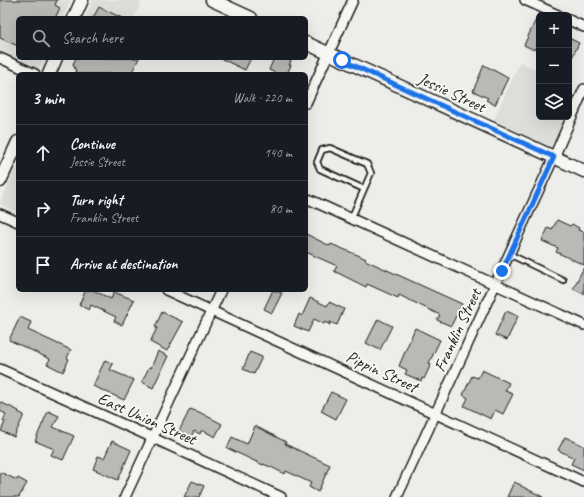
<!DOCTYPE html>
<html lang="en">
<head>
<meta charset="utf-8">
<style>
	:root { --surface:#171b24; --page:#20242c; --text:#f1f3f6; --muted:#9ea1a6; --line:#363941 }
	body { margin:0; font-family:Caveat,sans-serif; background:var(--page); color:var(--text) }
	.controls { position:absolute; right:12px; top:12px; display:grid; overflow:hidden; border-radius:6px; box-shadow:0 4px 16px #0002 }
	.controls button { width:36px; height:36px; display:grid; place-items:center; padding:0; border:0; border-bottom:1px solid var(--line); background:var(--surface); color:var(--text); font:20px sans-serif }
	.stop { position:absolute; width:12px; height:12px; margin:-9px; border:3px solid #1a73e8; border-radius:50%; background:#fff }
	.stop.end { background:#1a73e8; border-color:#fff; box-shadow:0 1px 4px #0008 }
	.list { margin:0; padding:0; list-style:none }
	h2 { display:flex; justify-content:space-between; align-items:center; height:52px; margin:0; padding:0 16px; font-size:17px }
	h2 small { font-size:13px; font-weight:400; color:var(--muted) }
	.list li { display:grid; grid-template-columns:26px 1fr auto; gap:12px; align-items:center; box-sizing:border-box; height:56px; padding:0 16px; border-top:1px solid var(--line) }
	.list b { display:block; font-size:15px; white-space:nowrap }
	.list p { margin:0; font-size:13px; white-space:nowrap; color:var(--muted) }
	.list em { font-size:13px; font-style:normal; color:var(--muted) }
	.icon { flex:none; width:22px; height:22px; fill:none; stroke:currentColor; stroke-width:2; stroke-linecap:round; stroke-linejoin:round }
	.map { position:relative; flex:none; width:584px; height:497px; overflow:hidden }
	.search { position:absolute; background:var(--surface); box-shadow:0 4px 16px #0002; left:16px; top:16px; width:292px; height:44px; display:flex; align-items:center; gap:10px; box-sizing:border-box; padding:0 14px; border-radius:6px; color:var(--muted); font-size:15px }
	.panel { position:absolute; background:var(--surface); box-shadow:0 4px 16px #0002; left:16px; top:72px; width:292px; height:220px; border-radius:6px }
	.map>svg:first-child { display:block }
</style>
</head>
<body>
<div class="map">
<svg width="584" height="497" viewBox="0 0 584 497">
	<rect width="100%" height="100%" fill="#edede9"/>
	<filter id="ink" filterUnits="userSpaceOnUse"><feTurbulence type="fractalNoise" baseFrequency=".025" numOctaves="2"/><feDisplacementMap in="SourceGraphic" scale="8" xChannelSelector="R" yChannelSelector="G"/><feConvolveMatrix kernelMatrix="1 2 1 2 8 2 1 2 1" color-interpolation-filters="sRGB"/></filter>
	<g filter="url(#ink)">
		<g fill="#ddddda">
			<polygon points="0,0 71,0 63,18 18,18 18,58 44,58 37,74 22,74 0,63"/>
			<polygon points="93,0 142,0 134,18 85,18"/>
			<polygon points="520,62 539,71 539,117 566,117 551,147 493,121"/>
			<polygon points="18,164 18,213 0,204 0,202"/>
		</g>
		<g fill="#b9b9b6" stroke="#1c1c1c">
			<polygon points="0,0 57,0 55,5 60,8 55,18 18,18 18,46 0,38"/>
			<polygon points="99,7 122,18 93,18"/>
			<polygon points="539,13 539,39 534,50 524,45"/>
			<polygon points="569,38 579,43 569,64"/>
			<polygon points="76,58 139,58 131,74 77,74 73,64"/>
			<polygon points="220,58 251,58 245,70"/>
			<polygon points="274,58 285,58 291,61 289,65 291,65 287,74 278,74 269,70"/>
			<polygon points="484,65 508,78 495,105 486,100 488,98 473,91"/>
			<polygon points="557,220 570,226 572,224 579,228 578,230 584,232 584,265 556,252 558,248 542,241 548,228 552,230"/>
			<polygon points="306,234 330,246 331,244 360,256 366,259 365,260 462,304 451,326 437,320 440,315 399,295 398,298 367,284 366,287 334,271 337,266 306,252"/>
			<polygon points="584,267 584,294 573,289"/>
			<polygon points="86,290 93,290 111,299 114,292 134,300 122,325 114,321 116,317 91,305 89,310 79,305"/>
			<polygon points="273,290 282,293 272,313 264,309"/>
			<polygon points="310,298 327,306 329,302 344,309 337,325 330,322 330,325 325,322 324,324 314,319 308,332 294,326 299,314 302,316"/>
			<polygon points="506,311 518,316 507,340 495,335"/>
			<polygon points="162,312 183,322 167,351 150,342 157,328 155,327"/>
			<polygon points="20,317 31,322 28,330 71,350 67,358 69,359 63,372 47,364 50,359 9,340"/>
			<polygon points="378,319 392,326 380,350 366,343"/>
			<polygon points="415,328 440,340 429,363 431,364 424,379 422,378 421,381 405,374 407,370 399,366"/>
			<polygon points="158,351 168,356 153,388 142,382 149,367 151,368"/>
			<polygon points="250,352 262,357 254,374 243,369"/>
			<polygon points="105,360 113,364 110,370 134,380 124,400 93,386"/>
			<polygon points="482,370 509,383 505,391 513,394 503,414 495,410 491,419 464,406 468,398 463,395 472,376 478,378"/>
			<polygon points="331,392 346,399 336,419 321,411"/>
			<polygon points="0,402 19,411 18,412 24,415 14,437 1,431 5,422 3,421 6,414 0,411"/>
			<polygon points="190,409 199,412 222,424 215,437 204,431 201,431 200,434 194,431 191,437 179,431"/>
			<polygon points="48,411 59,416 53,427 74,436 63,460 51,455 54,449 35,441"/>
			<polygon points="255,426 286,442 285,444 330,465 318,492 309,487 311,483 286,471 285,474 273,468 263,464 263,465 227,448 232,437 247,444"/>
			<polygon points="565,437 584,446 584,470 571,464 574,458 558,450"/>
			<polygon points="112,441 131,450 118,480 93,469 98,456 104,458"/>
			<polygon points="0,472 17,480 18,478 27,483 19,497 0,497"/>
			<polygon points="192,481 204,486 199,497 184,497"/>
			<polygon points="514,482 521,485 521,486 543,497 507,497"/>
		</g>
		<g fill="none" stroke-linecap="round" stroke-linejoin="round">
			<g stroke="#1c1c1c" stroke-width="8">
				<g id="service">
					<polyline points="351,219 371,173 367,164 330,148 322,150 317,162 320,169 364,189"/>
					<polyline points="509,254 563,280"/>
				</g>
			</g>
			<g stroke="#1c1c1c" stroke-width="12">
				<g id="minor">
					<polyline points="525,0 558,15"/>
					<polyline points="569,20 584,27"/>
					<polyline points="0,58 35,74"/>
					<polyline points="306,103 353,0"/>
					<polyline points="306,198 584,325"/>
					<polyline points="0,214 18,222"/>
					<polyline points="166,290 584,482"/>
					<polyline points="0,369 140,432 281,497"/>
					<polyline points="125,497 221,290"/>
					<polyline points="397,497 554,157 584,89"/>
				</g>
			</g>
			<g stroke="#1c1c1c" stroke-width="15">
				<g id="tertiary">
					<polyline points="212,0 251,18"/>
					<polyline points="74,18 82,0"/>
					<polyline points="306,43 584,171"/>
					<polyline points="49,74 56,58"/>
					<polyline points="0,181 18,142"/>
				</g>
			</g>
			<use href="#service" stroke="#f6f6f2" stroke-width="4.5"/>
			<use href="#minor" stroke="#f6f6f2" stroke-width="9"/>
			<use href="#tertiary" stroke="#f6f6f2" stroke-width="12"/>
		</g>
	</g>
	<g fill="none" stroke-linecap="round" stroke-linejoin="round" filter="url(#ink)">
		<polyline stroke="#1a73e8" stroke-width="5" points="342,60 554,157 502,271"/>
	</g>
	<g text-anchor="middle" stroke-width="4" stroke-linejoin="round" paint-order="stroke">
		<g font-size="17" fill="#1c1c1c" stroke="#f6f6f2">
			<text transform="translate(452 92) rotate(25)" y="6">Jessie Street</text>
			<text transform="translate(457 330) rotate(-65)" y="6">Franklin Street</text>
			<text transform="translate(382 371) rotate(25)" y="6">Pippin Street</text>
			<text transform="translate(147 418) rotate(24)" y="6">East Union Street</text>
		</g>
	</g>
</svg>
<div class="controls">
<button>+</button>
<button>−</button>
<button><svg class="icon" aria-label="layers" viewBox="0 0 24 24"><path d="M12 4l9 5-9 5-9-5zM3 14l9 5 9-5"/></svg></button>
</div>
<div class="stop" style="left:342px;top:60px"></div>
<div class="stop end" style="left:502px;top:271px"></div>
<div class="search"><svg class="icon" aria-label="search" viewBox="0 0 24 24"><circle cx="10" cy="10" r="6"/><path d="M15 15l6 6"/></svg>Search here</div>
<section class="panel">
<h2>3 min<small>Walk · 220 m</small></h2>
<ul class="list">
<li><svg class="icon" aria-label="ahead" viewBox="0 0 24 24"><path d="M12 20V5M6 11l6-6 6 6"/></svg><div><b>Continue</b><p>Jessie Street</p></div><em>140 m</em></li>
<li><svg class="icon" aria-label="right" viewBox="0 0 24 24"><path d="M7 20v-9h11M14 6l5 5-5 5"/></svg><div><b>Turn right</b><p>Franklin Street</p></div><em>80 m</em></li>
<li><svg class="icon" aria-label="arrive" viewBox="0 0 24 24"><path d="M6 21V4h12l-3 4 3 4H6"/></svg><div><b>Arrive at destination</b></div></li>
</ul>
</section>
</div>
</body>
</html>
